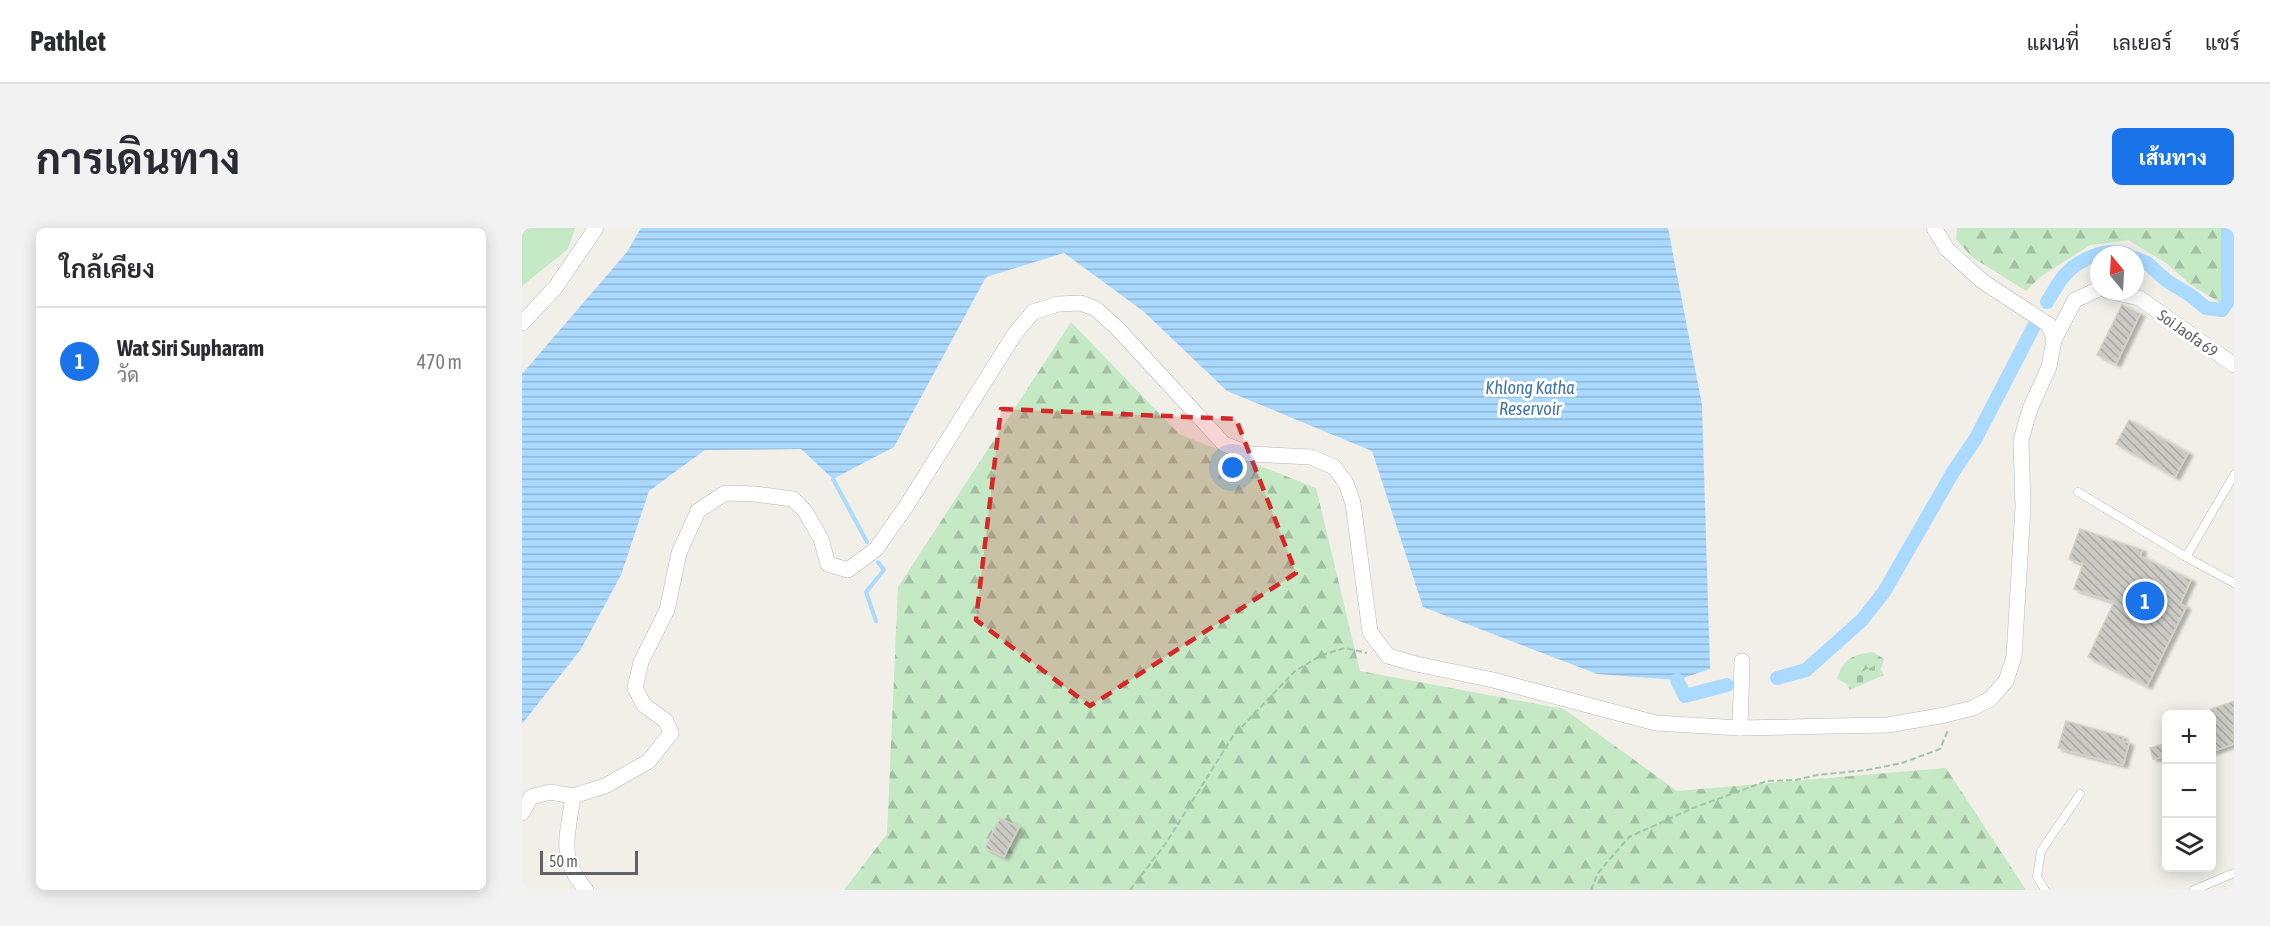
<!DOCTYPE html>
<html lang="th">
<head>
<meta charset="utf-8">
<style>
	:root { --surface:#fff; --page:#f2f2f3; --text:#2b2b33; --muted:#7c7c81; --line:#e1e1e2; --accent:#1a73e8 }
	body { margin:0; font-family:"Asap Condensed",Sarabun,sans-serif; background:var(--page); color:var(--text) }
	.controls { position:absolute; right:18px; bottom:18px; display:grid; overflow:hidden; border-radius:9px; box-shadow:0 3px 15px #0003 }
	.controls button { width:54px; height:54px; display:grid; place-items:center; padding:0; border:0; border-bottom:2px solid var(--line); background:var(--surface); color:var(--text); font:30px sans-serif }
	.compass { position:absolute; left:1568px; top:18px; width:54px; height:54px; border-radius:50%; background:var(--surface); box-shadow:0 3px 15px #0003; rotate:342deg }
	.scale { position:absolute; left:18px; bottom:15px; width:98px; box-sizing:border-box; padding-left:6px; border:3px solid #5f6368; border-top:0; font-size:16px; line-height:21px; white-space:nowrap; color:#5f6368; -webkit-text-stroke:4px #fff; paint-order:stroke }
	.you { position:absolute; left:711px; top:240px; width:21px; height:21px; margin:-15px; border:4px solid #fff; border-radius:50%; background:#1a73e8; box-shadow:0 0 0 9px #1a73e833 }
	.badge { display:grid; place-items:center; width:39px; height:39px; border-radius:50%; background:var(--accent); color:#fff; font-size:20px; font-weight:700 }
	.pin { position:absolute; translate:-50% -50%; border:3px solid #fff; box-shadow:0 2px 6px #0006 }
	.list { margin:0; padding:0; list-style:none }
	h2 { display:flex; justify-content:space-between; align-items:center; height:78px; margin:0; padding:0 24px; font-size:26px }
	h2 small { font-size:20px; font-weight:400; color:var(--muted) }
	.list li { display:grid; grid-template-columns:39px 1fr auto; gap:18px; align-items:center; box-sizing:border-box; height:108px; padding:0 24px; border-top:2px solid var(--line) }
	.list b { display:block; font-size:22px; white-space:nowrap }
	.list p { margin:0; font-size:20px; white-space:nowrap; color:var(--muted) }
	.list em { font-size:20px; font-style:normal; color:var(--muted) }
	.icon { flex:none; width:33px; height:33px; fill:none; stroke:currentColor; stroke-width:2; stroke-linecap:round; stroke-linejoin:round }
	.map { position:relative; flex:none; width:1712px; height:662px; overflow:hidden; border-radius:9px }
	header { display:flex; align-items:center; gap:36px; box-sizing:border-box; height:84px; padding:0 30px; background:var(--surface); border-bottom:2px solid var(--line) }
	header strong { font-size:28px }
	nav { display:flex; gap:33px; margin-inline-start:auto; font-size:21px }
	.intro { display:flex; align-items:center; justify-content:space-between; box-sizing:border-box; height:144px; padding:0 36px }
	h1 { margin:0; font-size:42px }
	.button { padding:15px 27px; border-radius:9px; background:var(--accent); color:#fff; font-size:21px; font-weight:700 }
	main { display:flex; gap:36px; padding:0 36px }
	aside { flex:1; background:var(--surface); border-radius:9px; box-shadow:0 3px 15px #0003 }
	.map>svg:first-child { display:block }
</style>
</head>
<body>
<header>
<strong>Pathlet</strong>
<nav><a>แผนที่</a><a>เลเยอร์</a><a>แชร์</a></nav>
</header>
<div class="intro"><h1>การเดินทาง</h1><a class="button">เส้นทาง</a></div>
<main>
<aside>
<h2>ใกล้เคียง<small></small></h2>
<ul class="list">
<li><span class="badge">1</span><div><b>Wat Siri Supharam</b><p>วัด</p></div><em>470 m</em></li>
</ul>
</aside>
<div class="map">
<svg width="1712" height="662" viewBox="0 0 1712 662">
	<defs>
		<pattern id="forest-firs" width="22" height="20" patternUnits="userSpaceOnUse" patternTransform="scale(1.5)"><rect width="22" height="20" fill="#c5e8c5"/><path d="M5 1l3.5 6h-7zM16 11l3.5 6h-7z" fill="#a3c0a4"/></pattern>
		<pattern id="cemetery-stones" width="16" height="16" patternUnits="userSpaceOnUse" patternTransform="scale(1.5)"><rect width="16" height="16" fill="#c5e8c5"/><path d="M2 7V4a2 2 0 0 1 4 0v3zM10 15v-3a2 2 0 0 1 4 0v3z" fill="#a3c0a4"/></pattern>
		<pattern id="water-rules" width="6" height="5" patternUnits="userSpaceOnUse" patternTransform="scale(1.5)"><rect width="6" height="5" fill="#aadaff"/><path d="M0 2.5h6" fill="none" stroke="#8eb4d2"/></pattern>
		<pattern id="building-back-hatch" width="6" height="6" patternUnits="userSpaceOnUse" patternTransform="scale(1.5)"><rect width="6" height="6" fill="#cccac5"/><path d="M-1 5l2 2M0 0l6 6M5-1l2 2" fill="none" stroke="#a9a8a4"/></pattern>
		<filter id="shadow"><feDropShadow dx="4.5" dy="2.5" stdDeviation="1.5" flood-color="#0004"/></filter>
	</defs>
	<rect width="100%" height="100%" fill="#f1efe8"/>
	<polygon fill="#c5e8c5" points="0,0 53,0 46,21 0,58"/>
	<g fill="url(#forest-firs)">
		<polygon points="1435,0 1701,0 1700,68 1697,74 1669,57 1644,35 1606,12 1568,17 1518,49 1504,63 1450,29 1434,11"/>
		<polygon points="549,94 657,206 794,260 838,443 1042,481 1155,563 1424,540 1504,662 322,662 365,606 376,359"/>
		<path d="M 1351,424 L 1362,431 L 1359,441 L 1356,437 L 1324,452 L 1325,456 L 1315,451 C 1321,431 1331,426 1351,424 Z"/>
	</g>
	<polygon fill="url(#cemetery-stones)" points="1356,436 1362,447 1328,462 1323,452"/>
	<polygon fill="url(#water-rules)" points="119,0 1146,0 1180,177 1188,441 1155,452 1075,446 901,379 850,223 705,163 621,83 542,25 464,49 372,219 311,251 279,221 183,222 127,263 99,347 59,421 0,496 0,146 105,24"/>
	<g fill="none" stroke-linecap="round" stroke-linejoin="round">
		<g stroke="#aadaff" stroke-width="4">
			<polyline points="311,251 345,314"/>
			<polyline points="354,393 344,364 362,342 356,334"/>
		</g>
		<g stroke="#aadaff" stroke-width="14">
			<polyline points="1613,30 1625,35 1645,53 1668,67 1684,80 1700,82 1706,73 1706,0"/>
			<path d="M 1525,74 C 1530,66 1535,57 1541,49 C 1555,32 1584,18 1606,27"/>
			<polyline points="1255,450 1284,442 1340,392 1362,364 1431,244 1454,210 1512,98"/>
			<polyline points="1155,452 1163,468 1205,457"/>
		</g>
	</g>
	<g fill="url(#building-back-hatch)" stroke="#d6d1c6" stroke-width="1.5" filter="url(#shadow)">
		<polygon points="1600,77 1618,86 1594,136 1575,127"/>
		<polygon points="1607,192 1666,225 1653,249 1594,216"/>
		<polygon points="1558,301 1620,322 1618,328 1669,352 1658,376 1664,379 1625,458 1566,429 1592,374 1552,361 1561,336 1547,331"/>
		<polygon points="1712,473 1712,516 1689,524 1689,481"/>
		<polygon points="1544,493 1601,509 1600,513 1607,515 1601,537 1536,520"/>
		<polygon points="1644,515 1644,528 1631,531 1628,520"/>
		<polygon points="478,590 497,599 482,629 463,620"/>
	</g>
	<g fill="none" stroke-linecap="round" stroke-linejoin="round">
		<g stroke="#b5b8bc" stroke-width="9">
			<g id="service">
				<polyline points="1712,247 1664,329 1712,355"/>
				<polyline points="1556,264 1664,329"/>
				<polyline points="1523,662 1515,649 1519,623 1558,566"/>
				<polyline points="1672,662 1712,645"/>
			</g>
		</g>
		<g stroke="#b5b8bc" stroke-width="16">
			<g id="minor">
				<polyline points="1586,63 1617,70 1712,137"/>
				<polyline points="0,95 33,60 74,0"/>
				<polyline points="1532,112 1553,72 1577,61"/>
				<polyline points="1218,500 1220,433"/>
				<path d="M 51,568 C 46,609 35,628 64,662"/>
				<polyline points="0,585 9,569 28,564 51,568 83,558 127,533 149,505 144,493 122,477 113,460 119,434 145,382 157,325 176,283 203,265 233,266 271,271 283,283 299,311 306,336 326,342 354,321 383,280 492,107 511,84 536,76 559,75 574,81 596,101 702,216 728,226 789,229 812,239 824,255 831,275 848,404 866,428 894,436 971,452 1134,495 1218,500 1312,498 1366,497 1423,487 1451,480 1468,471 1484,453 1492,429 1501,279 1499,212 1508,181 1527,139 1532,112 1527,97 1460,53 1425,21 1412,0"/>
			</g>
		</g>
		<g stroke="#9cc7a9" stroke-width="2" stroke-dasharray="6 3" stroke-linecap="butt">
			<polyline points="608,662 644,615 711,508 773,443 800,427 823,420 845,425"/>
			<polyline points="1069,662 1076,645 1107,609 1171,580 1245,553 1273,552 1295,547 1345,542 1380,535 1418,521 1426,502"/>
		</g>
		<use href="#service" stroke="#fff" stroke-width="8"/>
		<use href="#minor" stroke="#fff" stroke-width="15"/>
	</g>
	<path fill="#d62828" fill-opacity="0.2" stroke="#d62828" stroke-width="4.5" stroke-dasharray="12 8" stroke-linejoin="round" d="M 479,181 L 714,191 L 774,345 L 568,478 L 454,392 Z"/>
	<g text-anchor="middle" stroke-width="6" stroke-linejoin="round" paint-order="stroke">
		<g font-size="16" fill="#5f6368" stroke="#fff">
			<text transform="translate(1666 105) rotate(35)" y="6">Soi Jaofa 69</text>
		</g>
		<g font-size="18" font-style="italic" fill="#4174aa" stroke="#fff">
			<text x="1008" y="166">Khlong Katha<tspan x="1008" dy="21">Reservoir</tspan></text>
		</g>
	</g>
</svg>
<div class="controls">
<button>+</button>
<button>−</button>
<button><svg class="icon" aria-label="layers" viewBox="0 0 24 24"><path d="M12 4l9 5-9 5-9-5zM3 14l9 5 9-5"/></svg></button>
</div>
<svg class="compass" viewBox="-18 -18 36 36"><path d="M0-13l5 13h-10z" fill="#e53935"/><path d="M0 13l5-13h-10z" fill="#7c7c81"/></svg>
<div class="scale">50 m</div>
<div class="you"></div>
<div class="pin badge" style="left:1623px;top:373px">1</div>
</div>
</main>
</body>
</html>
